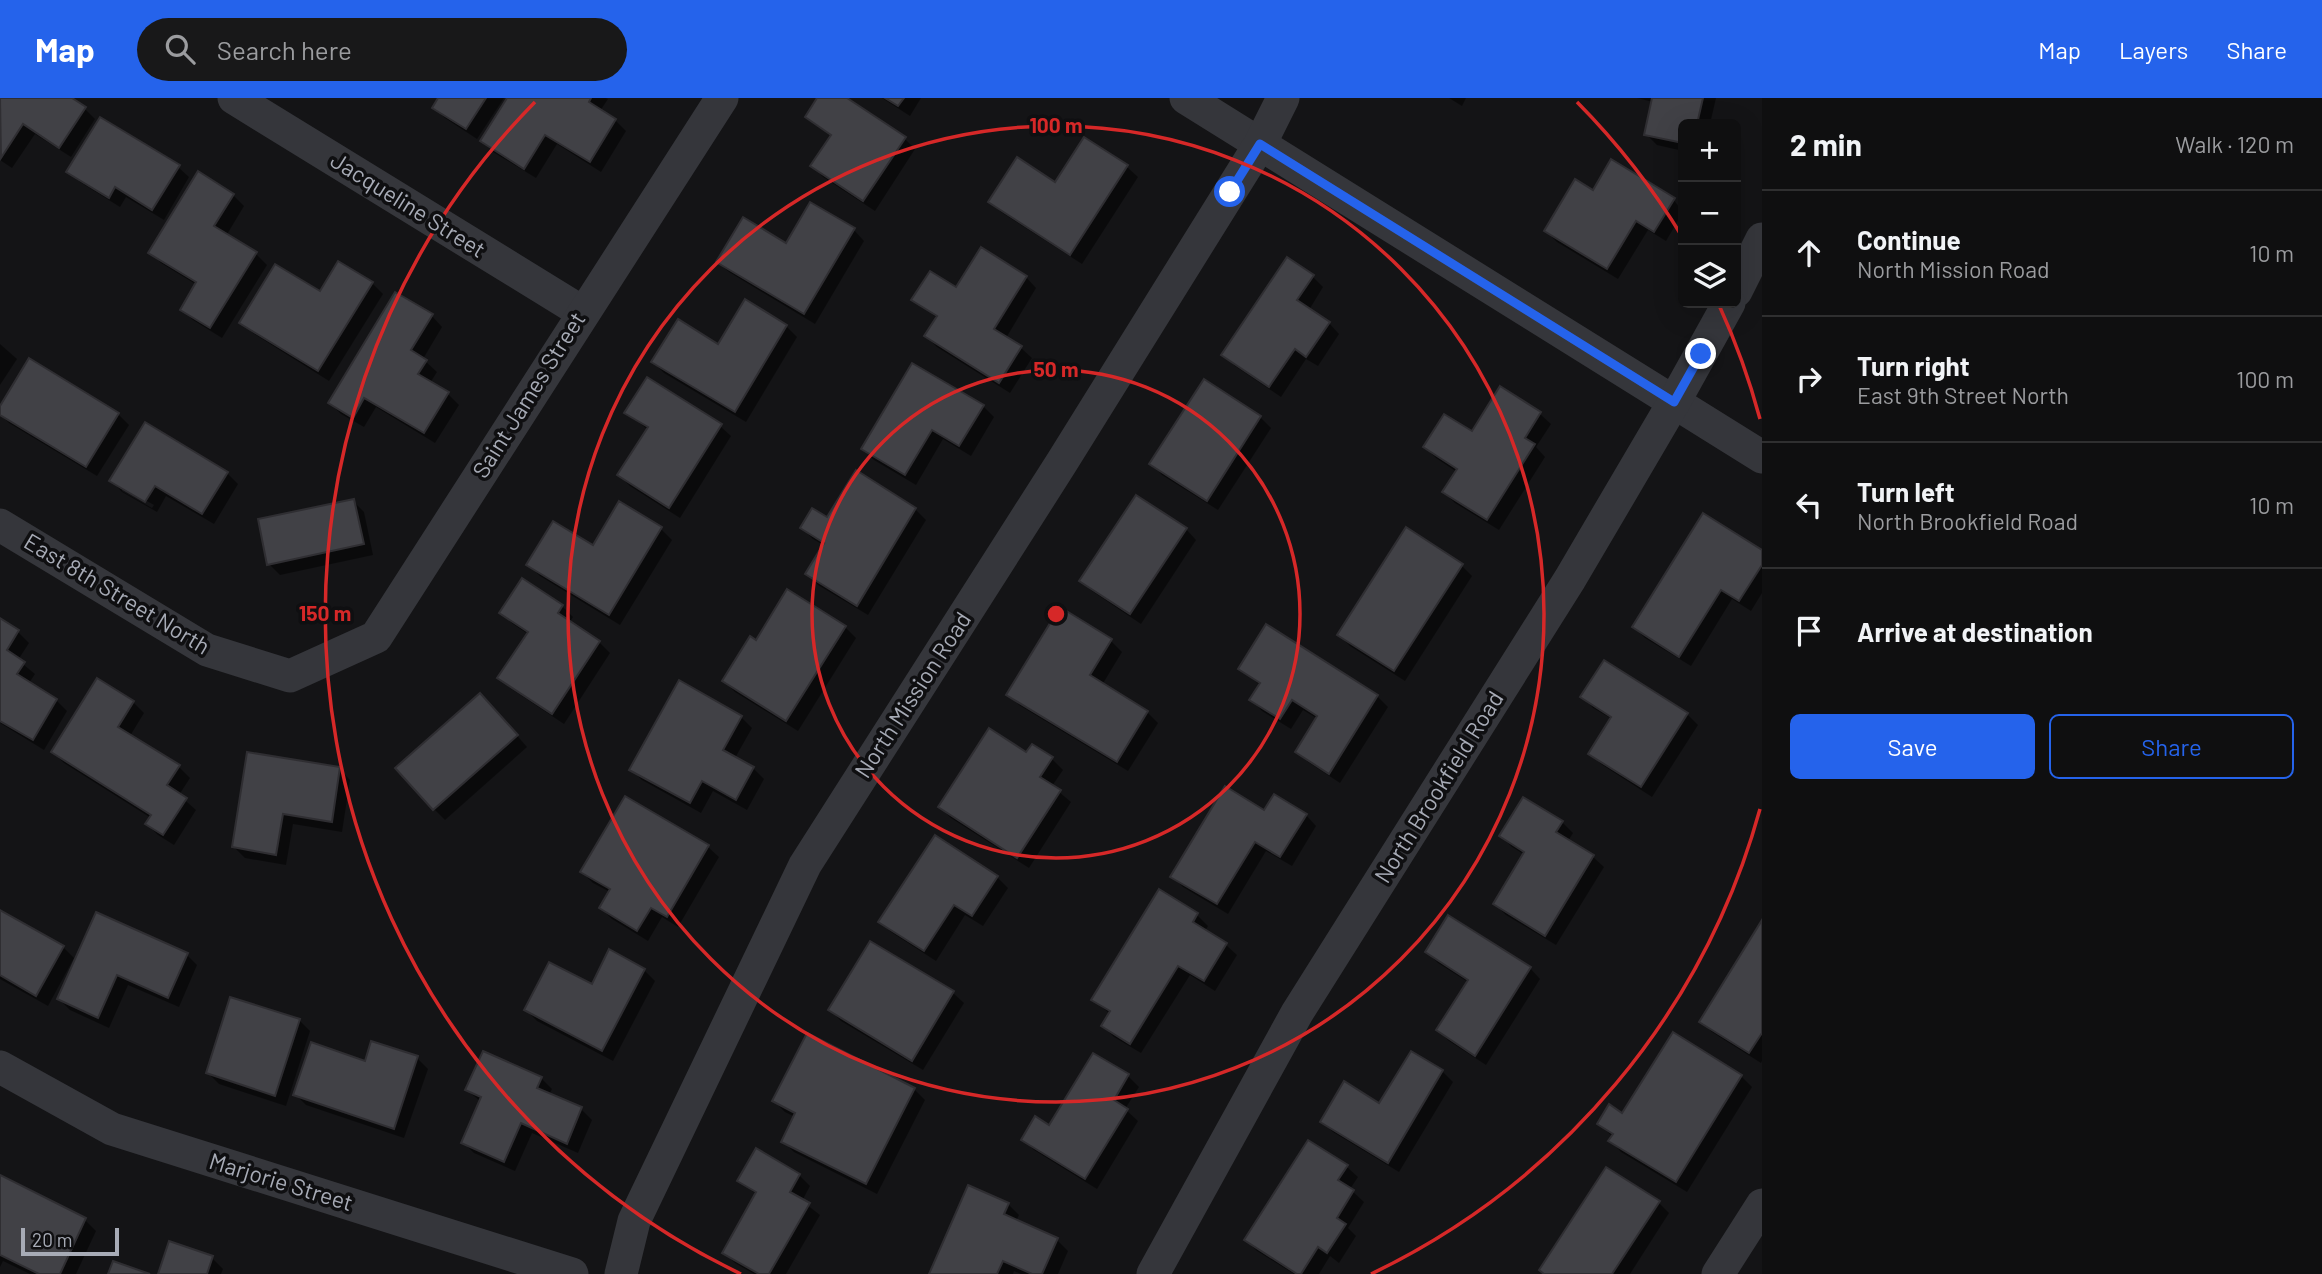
<!DOCTYPE html>
<html lang="en">
<head>
<meta charset="utf-8">
<style>
	:root { --surface:#0f0f10; --page:#181819; --text:#f1f3f6; --muted:#9b9c9f; --line:#2f2f30; --accent:#2563eb }
	body { margin:0; font-family:Barlow,sans-serif; background:var(--page); color:var(--text) }
	.controls { position:absolute; right:21px; top:21px; display:grid; overflow:hidden; border-radius:10px; box-shadow:0 7px 28px #0002 }
	.controls button { width:63px; height:63px; display:grid; place-items:center; padding:0; border:0; border-bottom:2px solid var(--line); background:var(--surface); color:var(--text); font:35px sans-serif }
	.scale { position:absolute; left:21px; bottom:18px; width:98px; box-sizing:border-box; padding-left:7px; border:4px solid #a7abb6; border-top:0; font-size:19px; line-height:24px; white-space:nowrap; color:#a7abb6; -webkit-text-stroke:5px #0f0f11; paint-order:stroke }
	.stop { position:absolute; width:21px; height:21px; margin:-16px; border:5px solid #2563eb; border-radius:50%; background:#fff }
	.stop.end { background:#2563eb; border-color:#fff; box-shadow:0 2px 7px #0008 }
	.list { margin:0; padding:0; list-style:none }
	h2 { display:flex; justify-content:space-between; align-items:center; height:91px; margin:0; padding:0 28px; font-size:30px }
	h2 small { font-size:23px; font-weight:400; color:var(--muted) }
	.list li { display:grid; grid-template-columns:46px 1fr auto; gap:21px; align-items:center; box-sizing:border-box; height:126px; padding:0 28px; border-top:2px solid var(--line) }
	.list b { display:block; font-size:26px; white-space:nowrap }
	.list p { margin:0; font-size:23px; white-space:nowrap; color:var(--muted) }
	.list em { font-size:23px; font-style:normal; color:var(--muted) }
	.actions { display:flex; gap:14px; padding:21px 28px }
	.actions a { flex:1; padding:16px 0; border:2px solid var(--accent); border-radius:10px; text-align:center; font-size:24px; color:var(--accent) }
	.actions .main { background:var(--accent); color:#fff }
	.icon { flex:none; width:38px; height:38px; fill:none; stroke:currentColor; stroke-width:2; stroke-linecap:round; stroke-linejoin:round }
	.map { position:relative; flex:none; width:1762px; height:1176px; overflow:hidden }
	header { display:flex; align-items:center; gap:42px; box-sizing:border-box; height:98px; padding:0 35px; background:var(--accent); color:#fff }
	header strong { font-size:33px }
	nav { display:flex; gap:38px; margin-inline-start:auto; font-size:24px }
	.search { width:490px; height:63px; background:var(--page); display:flex; align-items:center; gap:18px; box-sizing:border-box; padding:0 24px; border-radius:38px; color:var(--muted); font-size:26px }
	main { display:flex }
	aside { flex:1; background:var(--surface) }
	.map>svg:first-child { display:block }
</style>
</head>
<body>
<header>
<strong>Map</strong>
<div class="search"><svg class="icon" aria-label="search" viewBox="0 0 24 24"><circle cx="10" cy="10" r="6"/><path d="M15 15l6 6"/></svg>Search here</div>
<nav><a>Map</a><a>Layers</a><a>Share</a></nav>
</header>
<main>
<div class="map">
<svg width="1762" height="1176" viewBox="0 0 1762 1176">
	<rect width="100%" height="100%" fill="#141416"/>
	<g fill="#0007" fill-rule="evenodd">
		<polygon points="0,0 68,0 84,10 95,21 71,59 35,36 12,70 0,62"/>
		<polygon points="440,0 504,0 477,41 445,20 434,9"/>
		<polygon points="509,0 606,0 608,1 600,13 615,22 626,33 601,74 557,46 536,80 493,54 482,43"/>
		<polygon points="820,0 844,0 904,40 915,51 875,113 823,79 813,68 832,39 807,19"/>
		<polygon points="882,0 921,0 910,18"/>
		<polygon points="1449,0 1466,0 1462,8"/>
		<polygon points="1637,0 1716,0 1710,26 1683,26 1683,53 1657,47 1646,36 1653,4"/>
		<polygon points="1085,42 1127,69 1138,79 1082,166 1001,114 990,104 1056,87"/>
		<polygon points="178,69 189,79 164,122 126,99 120,109 80,84 69,74"/>
		<polygon points="1593,94 1673,101 1683,114 1666,143 1648,132 1618,181 1557,144 1546,133"/>
		<polygon points="233,97 244,108 226,138 256,156 267,167 222,240 193,222 182,211 197,187 161,165 150,154"/>
		<polygon points="854,132 864,143 815,226 729,174 718,164"/>
		<polygon points="1026,179 1036,190 1006,240 1021,250 1032,260 1010,295 937,249 926,238 937,220 914,201"/>
		<polygon points="1313,179 1323,189 1309,212 1329,225 1339,236 1318,268 1306,261 1281,299 1235,268 1224,257"/>
		<polygon points="372,185 383,196 329,283 253,235 242,224 320,195"/>
		<polygon points="432,218 442,229 423,261 437,274 430,285 448,296 459,307 435,345 376,309 364,329 341,316 330,305"/>
		<polygon points="786,228 797,239 746,324 664,275 653,264"/>
		<polygon points="0,246 17,261 0,287"/>
		<polygon points="983,308 994,319 971,358 943,341 916,387 874,362 863,351"/>
		<polygon points="0,311 118,316 129,327 97,378 9,325 0,316"/>
		<polygon points="627,314 720,328 731,338 680,420 630,388 619,377 648,332"/>
		<polygon points="1540,316 1551,326 1536,349 1545,359 1499,432 1455,405 1444,394 1457,374 1436,360 1425,349"/>
		<polygon points="1260,319 1271,330 1218,412 1162,377 1152,366"/>
		<path d="M 227,375 L 238,386 L 214,426 L 166,398 L 157,414 L 122,394 L 112,383 ZM 122,389 L 154,407 L 152,410 L 122,393 Z"/>
		<polygon points="353,403 364,414 373,457 280,477 269,466"/>
		<polygon points="620,406 661,431 672,442 620,527 540,478 529,467 593,450"/>
		<polygon points="915,411 926,422 868,517 818,487 808,476 825,448 813,441 802,430 827,422"/>
		<polygon points="1186,431 1196,442 1141,526 1092,493 1081,483"/>
		<polygon points="1762,454 1762,495 1751,513 1732,501 1691,568 1645,540 1634,529"/>
		<polygon points="1461,467 1472,478 1405,583 1350,548 1339,537"/>
		<polygon points="562,508 573,519 569,525 599,544 610,555 564,626 510,590 499,579 528,536 513,526 502,515"/>
		<polygon points="0,523 18,534 29,545 18,562 35,576 29,585 56,602 67,613 44,652 0,625"/>
		<polygon points="845,529 856,540 798,633 735,594 724,583 756,544"/>
		<polygon points="1111,543 1122,554 1102,587 1147,614 1158,625 1128,673 1019,607 1009,596"/>
		<polygon points="1241,571 1377,598 1388,609 1340,685 1308,664 1297,653 1318,621 1303,612 1291,631 1262,613 1252,602 1261,588"/>
		<polygon points="98,582 133,604 144,615 130,638 179,669 190,680 179,697 196,712 174,747 158,737 147,726 151,720 64,665 53,654"/>
		<polygon points="1583,599 1687,616 1698,627 1652,699 1601,666 1590,655 1612,621 1593,610"/>
		<polygon points="491,608 527,649 445,722 434,711"/>
		<polygon points="741,619 752,630 735,660 753,670 764,681 747,712 713,693 701,715 642,682 631,671"/>
		<polygon points="1026,656 1052,661 1063,672 1052,688 1071,704 1029,770 951,720 940,709"/>
		<polygon points="340,671 350,682 342,734 293,726 286,767 245,760 234,749"/>
		<polygon points="1265,714 1306,717 1316,728 1292,768 1266,753 1228,816 1183,789 1172,778"/>
		<polygon points="1562,724 1573,735 1568,743 1593,759 1604,769 1556,847 1506,817 1495,806 1525,757 1512,749 1501,738"/>
		<polygon points="708,749 719,759 678,829 662,819 648,843 612,821 601,810 610,794 593,785 582,774"/>
		<polygon points="997,779 1008,790 983,828 965,817 936,863 891,834 880,824"/>
		<polygon points="1159,793 1197,817 1208,828 1205,833 1226,847 1237,857 1215,893 1190,877 1141,955 1114,939 1103,928 1110,916 1093,901"/>
		<polygon points="0,814 63,849 74,860 48,908 0,881"/>
		<polygon points="97,816 186,856 197,867 179,909 128,887 109,930 70,912 59,901"/>
		<polygon points="1762,826 1762,963 1761,965 1712,934 1701,923"/>
		<polygon points="1427,854 1530,870 1540,881 1486,967 1449,943 1438,932 1468,884 1438,865"/>
		<polygon points="644,872 655,883 613,963 537,923 526,912"/>
		<polygon points="953,895 964,905 923,972 841,923 830,912"/>
		<polygon points="299,922 310,933 286,1008 219,986 208,975"/>
		<polygon points="1411,955 1442,973 1453,984 1399,1074 1333,1034 1322,1023 1380,1007"/>
		<polygon points="1094,957 1128,978 1139,989 1125,1011 1138,1023 1097,1091 1034,1052 1023,1041 1050,1029"/>
		<polygon points="417,960 428,971 404,1040 306,1007 295,996"/>
		<polygon points="1741,978 1752,989 1687,1094 1621,1054 1611,1043 1613,1039 1599,1026"/>
		<polygon points="541,980 552,991 549,997 581,1011 592,1022 578,1055 532,1035 515,1073 474,1055 463,1044 481,1004 467,992"/>
		<polygon points="914,991 925,1002 877,1096 794,1054 783,1043 795,1019 785,1014 774,1003"/>
		<polygon points="1347,1069 1358,1079 1350,1091 1364,1104 1348,1130 1356,1138 1339,1165 1330,1158 1319,1176 1294,1176 1257,1153 1246,1142"/>
		<polygon points="799,1077 810,1088 802,1103 820,1117 786,1176 754,1176 735,1165 724,1155 757,1097 739,1082"/>
		<polygon points="0,1080 85,1122 96,1133 76,1176 30,1176 3,1163 0,1169"/>
		<polygon points="1658,1104 1669,1115 1630,1176 1545,1176"/>
		<polygon points="1008,1106 1019,1117 1016,1123 1057,1142 1068,1153 1058,1176 1021,1176 1014,1173 1013,1176 931,1176"/>
		<polygon points="212,1160 223,1171 221,1176 160,1176"/>
	</g>
	<g fill="#414146" stroke="#2f2e32" stroke-width="2">
		<polygon points="0,0 72,0 86,9 59,50 23,26 1,60"/>
		<polygon points="438,0 486,0 466,31 432,10"/>
		<polygon points="507,0 591,0 589,4 616,21 590,64 545,37 524,71 480,43"/>
		<polygon points="817,0 847,0 906,39 863,103 810,68 831,37 805,19"/>
		<polygon points="885,0 904,0 898,8"/>
		<polygon points="1652,0 1703,0 1697,26 1683,26 1683,45 1644,37"/>
		<polygon points="100,19 180,67 152,112 115,89 109,100 66,74"/>
		<polygon points="1084,39 1128,67 1070,157 988,104 1017,59 1055,84"/>
		<polygon points="1611,61 1675,100 1654,134 1636,123 1607,171 1544,133 1575,81 1593,92"/>
		<polygon points="198,73 234,96 214,128 257,154 210,230 180,212 196,184 148,155"/>
		<polygon points="810,104 855,130 804,216 716,164 743,119 786,145"/>
		<polygon points="981,149 1027,178 994,231 1022,248 999,285 924,238 937,218 911,202 930,173 956,189"/>
		<polygon points="1287,159 1314,177 1297,202 1330,224 1306,259 1295,251 1269,289 1221,257"/>
		<polygon points="338,163 373,184 318,273 239,225 275,166 320,193"/>
		<polygon points="395,194 433,216 411,252 427,262 418,276 449,294 424,335 364,300 353,320 328,305"/>
		<polygon points="745,201 787,227 735,314 651,264 678,221 718,246"/>
		<polygon points="29,260 119,315 86,369 0,317 0,308"/>
		<polygon points="912,265 984,307 959,348 932,332 905,377 861,351"/>
		<polygon points="647,279 722,326 669,410 617,377 648,329 624,315"/>
		<polygon points="1204,281 1261,318 1207,403 1149,366"/>
		<polygon points="1500,288 1541,314 1525,340 1535,346 1487,422 1442,394 1457,371 1423,349 1444,316 1472,333"/>
		<polygon points="145,324 228,374 202,416 155,388 145,404 109,383"/>
		<polygon points="856,372 916,410 857,508 805,476 824,445 800,430 812,410 827,419"/>
		<polygon points="1136,397 1187,430 1130,516 1079,483"/>
		<polygon points="354,401 364,446 267,467 258,421"/>
		<polygon points="619,403 662,429 609,517 526,467 553,423 593,447"/>
		<polygon points="1703,415 1762,452 1762,467 1739,503 1721,492 1679,559 1632,529"/>
		<polygon points="1406,429 1463,466 1394,573 1337,537"/>
		<polygon points="522,480 563,507 558,515 600,543 552,616 497,580 528,534 499,515"/>
		<polygon points="787,491 846,528 786,623 722,583 750,538 756,542"/>
		<polygon points="1060,509 1112,541 1090,577 1148,613 1117,664 1006,597"/>
		<polygon points="0,520 19,532 7,552 25,564 17,576 57,601 33,642 0,623"/>
		<polygon points="1266,526 1378,597 1329,676 1295,654 1317,618 1292,602 1280,621 1249,602 1260,585 1238,571"/>
		<polygon points="1604,562 1688,615 1641,689 1588,656 1611,619 1580,599"/>
		<polygon points="97,580 134,603 118,629 180,667 167,687 187,700 163,737 145,726 151,717 51,654"/>
		<polygon points="679,582 742,618 723,652 754,669 736,702 702,683 690,705 629,672"/>
		<polygon points="480,595 518,637 433,712 395,670"/>
		<polygon points="989,630 1026,654 1032,646 1053,659 1040,679 1061,692 1017,760 938,709"/>
		<polygon points="247,654 340,669 332,724 283,716 276,757 232,749"/>
		<polygon points="1225,688 1264,712 1274,696 1307,716 1280,759 1255,744 1217,806 1170,779"/>
		<polygon points="625,698 709,747 667,819 651,810 637,833 599,810 610,791 580,774"/>
		<polygon points="1523,699 1563,723 1556,734 1594,757 1545,838 1493,806 1524,754 1499,738"/>
		<polygon points="935,737 998,778 972,818 954,807 924,853 878,824"/>
		<polygon points="1159,791 1198,815 1193,824 1227,845 1204,883 1178,868 1130,946 1101,928 1110,913 1091,902"/>
		<polygon points="0,812 64,848 36,898 0,877"/>
		<polygon points="96,814 188,855 168,900 117,877 98,920 57,901"/>
		<polygon points="1448,817 1531,869 1475,958 1436,932 1468,882 1425,854"/>
		<polygon points="1762,822 1762,935 1749,955 1699,924"/>
		<polygon points="870,843 954,893 912,963 828,912"/>
		<polygon points="609,851 645,871 602,953 524,912 549,864 592,886"/>
		<polygon points="230,899 300,921 275,998 206,975"/>
		<polygon points="1673,934 1742,977 1676,1084 1608,1043 1613,1036 1597,1026 1609,1006 1622,1015"/>
		<polygon points="807,935 915,990 866,1086 781,1044 795,1015 772,1003"/>
		<polygon points="371,943 418,958 394,1031 293,997 311,944 365,963"/>
		<polygon points="483,953 542,979 537,990 582,1009 567,1046 521,1025 504,1064 461,1045 481,999 465,992"/>
		<polygon points="1411,953 1443,972 1388,1065 1320,1024 1344,983 1379,1005"/>
		<polygon points="1093,955 1129,976 1114,1002 1128,1011 1085,1081 1021,1042 1035,1018 1049,1027"/>
		<polygon points="1308,1042 1348,1067 1338,1082 1354,1092 1337,1120 1346,1126 1327,1155 1318,1149 1301,1176 1297,1176 1244,1142"/>
		<polygon points="756,1050 800,1076 790,1094 810,1105 769,1176 759,1176 722,1155 756,1094 737,1083"/>
		<polygon points="1606,1069 1660,1103 1612,1176 1544,1176 1539,1172"/>
		<polygon points="0,1077 86,1120 60,1176 39,1176 0,1157"/>
		<polygon points="968,1087 1009,1105 1004,1116 1058,1140 1042,1176 1032,1176 1003,1163 997,1176 929,1176"/>
		<polygon points="169,1143 213,1158 207,1176 158,1176"/>
		<polygon points="113,1163 150,1176 108,1176"/>
	</g>
	<g fill="none" stroke-linecap="round" stroke-linejoin="round">
		<g stroke="#35363b" stroke-width="33">
			<polyline points="234,0 582,214"/>
			<polyline points="1186,0 1762,359"/>
			<polyline points="1736,193 1762,141"/>
			<polyline points="0,427 207,552 290,578 376,539 722,0"/>
			<polyline points="0,969 112,1031 572,1176"/>
			<polyline points="621,1176 634,1123 805,767 1062,364 1260,46 1283,0"/>
			<polyline points="1153,1176 1297,915 1570,481 1674,304 1729,205"/>
			<polyline points="1718,1176 1762,1107"/>
		</g>
	</g>
	<g fill="none" stroke-linecap="round" stroke-linejoin="round">
		<polyline stroke="#2563eb" stroke-width="9" points="1230,94 1260,46 1674,304 1701,256"/>
	</g>
	<g fill="none" stroke="#d62828" stroke-width="3.5">
		<circle cx="1056" cy="516" r="244"/>
		<circle cx="1056" cy="516" r="488"/>
		<path d="M1760 711A731 731 0 0 1 1371 1176M741 1176A731 731 0 0 1 535 4M1577 4A731 731 0 0 1 1683 140M1719 207A731 731 0 0 1 1760 321"/>
	</g>
	<g text-anchor="middle" stroke-width="7" stroke-linejoin="round" paint-order="stroke">
		<g font-size="23" fill="#a7abb6" stroke="#0f0f11">
			<text transform="translate(408 107) rotate(32)" y="8">Jacqueline Street</text>
			<text transform="translate(529 297) rotate(-58)" y="8">Saint James Street</text>
			<text transform="translate(117 496) rotate(31)" y="8">East 8th Street North</text>
			<text transform="translate(913 597) rotate(-57)" y="8">North Mission Road</text>
			<text transform="translate(1439 689) rotate(-58)" y="8">North Brookfield Road</text>
			<text transform="translate(281 1084) rotate(17)" y="8">Marjorie Street</text>
		</g>
	</g>
	<circle cx="1056" cy="516" r="10" fill="#d62828" stroke="#0f0f11" stroke-width="3.5"/>
	<g font-size="21" text-anchor="middle" font-weight="bold" fill="#d62828" stroke="#0f0f11" stroke-width="7" stroke-linejoin="round" paint-order="stroke">
		<text x="1056" y="35">100 m</text>
		<text x="1056" y="279">50 m</text>
		<text x="325" y="523">150 m</text>
	</g>
</svg>
<div class="controls">
<button>+</button>
<button>−</button>
<button><svg class="icon" aria-label="layers" viewBox="0 0 24 24"><path d="M12 4l9 5-9 5-9-5zM3 14l9 5 9-5"/></svg></button>
</div>
<div class="scale">20 m</div>
<div class="stop" style="left:1230px;top:94px"></div>
<div class="stop end" style="left:1701px;top:256px"></div>
</div>
<aside>
<h2>2 min<small>Walk · 120 m</small></h2>
<ul class="list">
<li><svg class="icon" aria-label="ahead" viewBox="0 0 24 24"><path d="M12 20V5M6 11l6-6 6 6"/></svg><div><b>Continue</b><p>North Mission Road</p></div><em>10 m</em></li>
<li><svg class="icon" aria-label="right" viewBox="0 0 24 24"><path d="M7 20v-9h11M14 6l5 5-5 5"/></svg><div><b>Turn right</b><p>East 9th Street North</p></div><em>100 m</em></li>
<li><svg class="icon" aria-label="left" viewBox="0 0 24 24"><path d="M17 20v-9H6M10 6l-5 5 5 5"/></svg><div><b>Turn left</b><p>North Brookfield Road</p></div><em>10 m</em></li>
<li><svg class="icon" aria-label="arrive" viewBox="0 0 24 24"><path d="M6 21V4h12l-3 4 3 4H6"/></svg><div><b>Arrive at destination</b></div></li>
</ul>
<div class="actions"><a class="main">Save</a><a>Share</a></div>
</aside>
</main>
</body>
</html>
